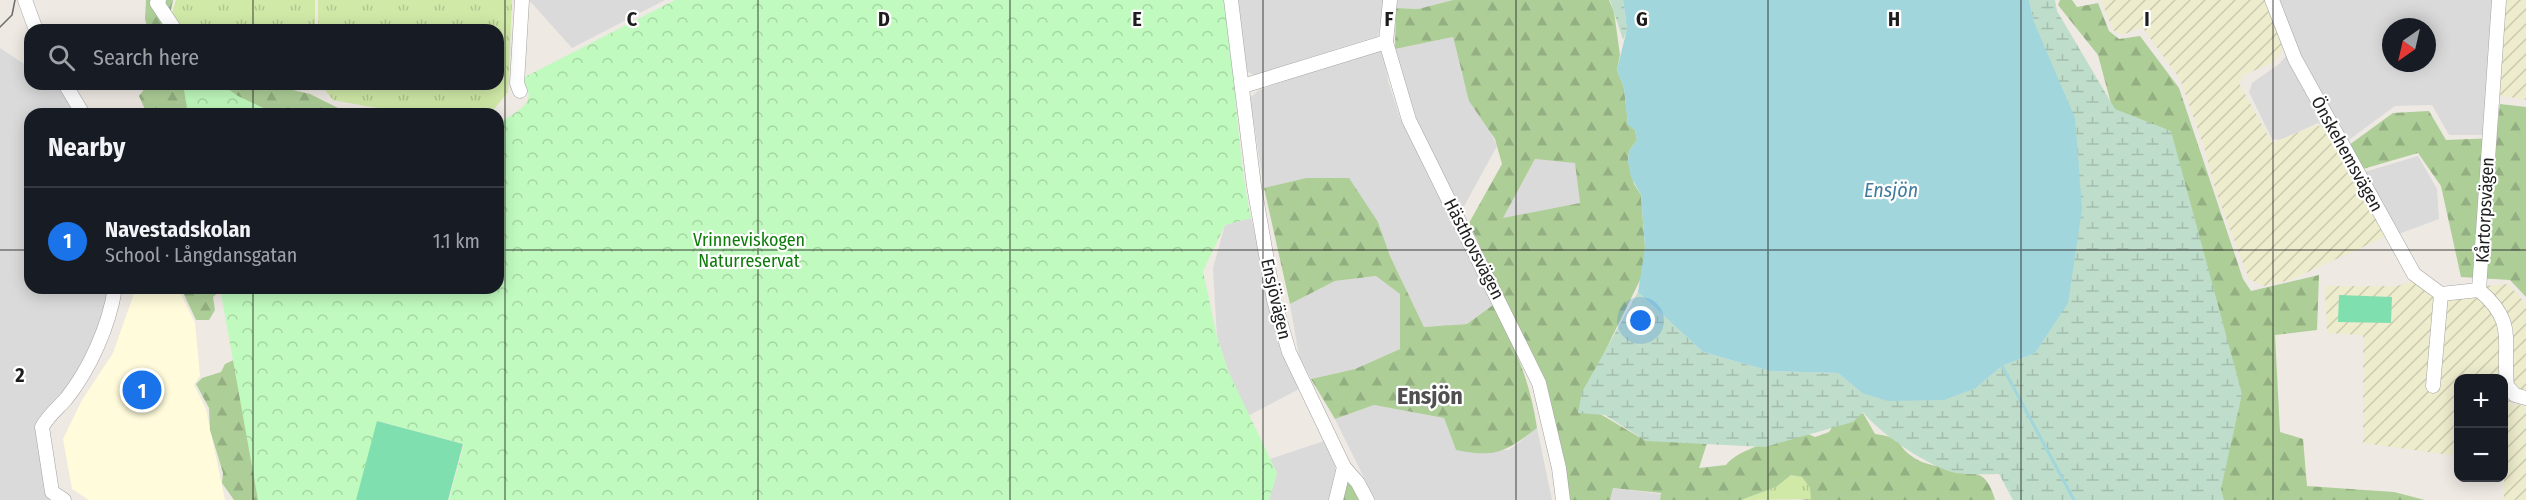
<!DOCTYPE html>
<html lang="en">
<head>
<meta charset="utf-8">
<style>
	:root { --surface:#171b24; --page:#20242c; --text:#f1f3f6; --muted:#9ea1a6; --line:#363941; --accent:#1a73e8 }
	body { margin:0; font-family:"Fira Sans Condensed",sans-serif; background:var(--page); color:var(--text) }
	.controls { position:absolute; right:18px; bottom:18px; display:grid; overflow:hidden; border-radius:12px; box-shadow:0 3px 15px #0003 }
	.controls button { width:54px; height:54px; display:grid; place-items:center; padding:0; border:0; border-bottom:2px solid var(--line); background:var(--surface); color:var(--text); font:30px sans-serif }
	.compass { position:absolute; left:2382px; top:18px; width:54px; height:54px; border-radius:50%; background:var(--surface); box-shadow:0 3px 15px #0003; rotate:214deg }
	.you { position:absolute; left:1641px; top:321px; width:21px; height:21px; margin:-15px; border:4px solid #fff; border-radius:50%; background:#1a73e8; box-shadow:0 0 0 9px #1a73e833 }
	.badge { display:grid; place-items:center; width:39px; height:39px; border-radius:50%; background:var(--accent); color:#fff; font-size:20px; font-weight:700 }
	.pin { position:absolute; translate:-50% -50%; border:3px solid #fff; box-shadow:0 2px 6px #0006 }
	.list { margin:0; padding:0; list-style:none }
	h2 { display:flex; justify-content:space-between; align-items:center; height:78px; margin:0; padding:0 24px; font-size:26px }
	h2 small { font-size:20px; font-weight:400; color:var(--muted) }
	.list li { display:grid; grid-template-columns:39px 1fr auto; gap:18px; align-items:center; box-sizing:border-box; height:108px; padding:0 24px; border-top:2px solid var(--line) }
	.list b { display:block; font-size:22px; white-space:nowrap }
	.list p { margin:0; font-size:20px; white-space:nowrap; color:var(--muted) }
	.list em { font-size:20px; font-style:normal; color:var(--muted) }
	.icon { flex:none; width:33px; height:33px; fill:none; stroke:currentColor; stroke-width:2; stroke-linecap:round; stroke-linejoin:round }
	.map { position:relative; flex:none; width:2526px; height:500px; overflow:hidden }
	.search { position:absolute; background:var(--surface); box-shadow:0 3px 15px #0003; left:24px; top:24px; width:480px; height:66px; display:flex; align-items:center; gap:15px; box-sizing:border-box; padding:0 21px; border-radius:18px; color:var(--muted); font-size:22px }
	.panel { position:absolute; background:var(--surface); box-shadow:0 3px 15px #0003; left:24px; top:108px; width:480px; height:186px; border-radius:18px }
	.map>svg:first-child { display:block }
</style>
</head>
<body>
<div class="map">
<svg width="2526" height="500" viewBox="0 0 2526 500">
	<defs>
		<pattern id="farmland-furrows" width="10" height="10" patternUnits="userSpaceOnUse" patternTransform="scale(1.5)"><rect width="10" height="10" fill="#edeccd"/><path d="M-1 1l2-2M0 10L10 0M9 11l2-2" fill="none" stroke="#cbcab0"/></pattern>
		<pattern id="grass-tufts" width="24" height="20" patternUnits="userSpaceOnUse" patternTransform="scale(1.5)"><rect width="24" height="20" fill="#d0e9a7"/><path d="M3 7l-1-3M5 7V3M7 7l1-3M15 17l-1-3M17 17v-4M19 17l1-3" fill="none" stroke="#b2c78f"/></pattern>
		<pattern id="forest-firs" width="22" height="20" patternUnits="userSpaceOnUse" patternTransform="scale(1.5)"><rect width="22" height="20" fill="#adce97"/><path d="M5 1l3.5 6h-7zM16 11l3.5 6h-7z" fill="#94b082"/></pattern>
		<pattern id="wetland-marsh" width="20" height="14" patternUnits="userSpaceOnUse" patternTransform="scale(1.5)"><rect width="20" height="14" fill="#bfddcb"/><path d="M1 5h8M5 5V1M11 12h8M15 12V8" fill="none" stroke="#a4bdae"/></pattern>
		<pattern id="park-crowns" width="20" height="18" patternUnits="userSpaceOnUse" patternTransform="scale(1.5)"><rect width="20" height="18" fill="#c0fabe"/><path d="M2 6a3 3 0 1 1 6 0M12 15a3 3 0 1 1 6 0" fill="none" stroke="#a5d6a3"/></pattern>
	</defs>
	<rect width="100%" height="100%" fill="#eee9e2"/>
	<g fill="#dbdada" fill-rule="evenodd">
		<polygon points="529,0 665,0 572,48"/>
		<polygon points="1234,0 1384,0 1378,36 1301,60 1258,77 1244,70"/>
		<polygon points="1398,0 1453,0 1418,9 1396,8"/>
		<path d="M 2273,0 L 2499,0 L 2489,135 L 2449,135 L 2432,105 L 2395,106 L 2346,142 L 2333,137 L 2318,123 L 2280,140 L 2272,139 L 2249,92 L 2252,83 L 2279,64 L 2291,50 ZM 2391,27 L 2427,27 L 2427,63 L 2391,63 Z"/>
		<polygon points="1453,37 1462,75 1497,146 1462,210 1446,184 1419,125 1403,83 1395,49"/>
		<polygon points="0,48 24,64 30,59 30,84 57,84 74,114 30,114 30,288 109,288 98,331 74,378 43,417 36,436 45,477 55,500 0,500"/>
		<polygon points="1375,48 1384,54 1388,81 1400,118 1470,253 1493,305 1467,324 1424,327 1390,256 1378,222 1306,178 1264,188 1250,98 1259,90"/>
		<polygon points="2418,156 2437,189 2439,219 2396,235 2361,173"/>
		<polygon points="1535,159 1575,162 1580,204 1502,219"/>
		<polygon points="1251,218 1284,347 1299,389 1248,416 1229,373 1217,337 1213,268 1225,225"/>
		<polygon points="1377,276 1400,294 1400,349 1355,369 1311,379 1299,356 1290,304 1335,281"/>
		<polygon points="1374,405 1444,418 1456,450 1509,450 1537,428 1552,500 1375,500 1335,419"/>
		<polygon points="1327,440 1336,470 1330,500 1269,500 1277,473 1270,459"/>
		<polygon points="1613,488 1661,494 1660,500 1610,500"/>
	</g>
	<polygon fill="#fffbdb" points="136,288 178,288 195,323 200,376 194,385 206,409 225,500 89,500 72,489 63,439 82,400 113,353"/>
	<g fill="url(#farmland-furrows)">
		<polygon points="2101,0 2267,0 2283,49 2274,62 2244,75 2239,83 2272,143 2316,125 2322,127 2358,182 2387,236 2290,280 2264,286 2249,279 2216,192 2204,147 2180,79 2142,27 2122,35 2113,30"/>
		<polygon points="2505,0 2526,0 2526,100 2499,95"/>
		<polygon points="2414,281 2440,289 2508,284 2526,304 2526,403 2504,402 2504,378 2458,378 2458,456 2363,443 2363,335 2327,333 2325,286 2397,286"/>
		<polygon points="2508,404 2526,405 2526,500 2504,500 2504,406"/>
	</g>
	<g fill="url(#grass-tufts)">
		<polygon points="176,0 315,0 315,30 182,30 172,13"/>
		<polygon points="318,0 512,0 508,92 490,114 444,114 428,109 404,113 333,100 320,84 498,84 498,30 318,30"/>
		<polygon points="1791,475 1802,477 1810,488 1812,499 1741,500 1776,487"/>
	</g>
	<g fill="url(#forest-firs)" fill-rule="evenodd">
		<polygon points="146,0 173,0 170,15 178,30 148,30 145,19"/>
		<path d="M 1453,0 L 1609,0 L 1614,12 L 1620,55 L 1617,70 L 1624,88 L 1628,124 L 1635,130 L 1637,140 L 1629,151 L 1628,161 L 1634,184 L 1641,195 L 1645,248 L 1643,274 L 1580,402 L 1639,437 L 1668,432 L 1708,440 L 1699,468 L 1726,465 C 1738,448 1780,440 1801,431 L 1815,437 L 1829,432 L 1837,420 L 1863,413 L 1875,434 C 1905,438 1894,444 1913,457 C 1933,471 1961,465 1981,476 C 1988,480 1993,492 1995,500 L 1797,500 L 1811,499 L 1810,488 L 1802,477 L 1791,475 L 1776,487 L 1741,500 L 1660,500 L 1661,493 L 1613,488 L 1610,500 L 1568,500 L 1543,381 L 1469,223 L 1502,164 L 1495,139 L 1469,101 L 1453,37 L 1395,49 L 1396,8 L 1418,9 ZM 1535,159 L 1575,163 L 1580,203 L 1503,218 Z"/>
		<polygon points="2060,0 2072,0 2077,7 2098,3 2109,31 2119,39 2140,36 2179,88 2243,279 2251,291 2319,275 2317,330 2275,335 2280,432 2303,439 2307,486 2394,492 2425,500 2093,500 2121,141 2098,55 2058,5"/>
		<polygon points="148,84 268,84 310,94 344,111 381,114 147,114 139,96"/>
		<polygon points="2500,104 2526,107 2526,297 2510,280 2461,277 2441,186 2418,153 2363,169 2349,145 2393,113 2429,111 2446,140 2496,138"/>
		<path d="M 1306,178 L 1349,178 L 1378,222 L 1390,256 L 1424,327 L 1467,324 L 1493,305 C 1515,348 1530,380 1537,428 C 1506,452 1496,458 1456,450 L 1444,418 L 1374,405 L 1335,419 L 1311,379 L 1355,369 L 1400,349 L 1400,294 L 1376,276 L 1335,281 L 1290,304 L 1264,188 Z"/>
		<polygon points="181,288 223,288 213,297 215,310 209,320 196,320"/>
		<polygon points="240,357 343,500 234,500 222,483 223,473 210,430 209,408 196,384 202,378 221,372 225,364"/>
		<polygon points="1345,483 1354,484 1362,500 1342,500"/>
	</g>
	<g fill="url(#wetland-marsh)">
		<polygon points="1610,0 1623,0 1627,30 1623,40"/>
		<path d="M 2029,0 L 2055,0 L 2057,11 L 2115,109 L 2171,131 L 2242,394 L 2221,489 L 2224,500 L 2013,500 L 1999,474 C 1985,474 1970,475 1956,473 C 1930,468 1879,433 1863,412 L 1853,422 L 1765,447 L 1646,441 L 1605,415 L 1578,413 L 1582,392 L 1638,292 L 1703,352 L 1770,371 L 1838,373 L 1862,393 L 1976,388 L 2002,366 L 2035,353 L 2034,22 Z"/>
	</g>
	<g fill="url(#park-crowns)">
		<path d="M 675,0 L 1224,0 C 1236,72 1236,146 1251,218 L 1225,225 L 1203,271 L 1217,337 L 1229,373 L 1277,473 L 1269,500 L 449,500 L 464,444 L 378,421 L 357,500 L 258,500 L 220,288 L 498,288 L 498,124 C 515,112 544,101 519,80 Z"/>
		<polygon points="183,84 221,84 238,96 276,114 188,114"/>
	</g>
	<g fill="#7fdfae">
		<polygon points="2339,295 2392,297 2391,323 2338,322"/>
		<polygon points="377,421 463,444 448,500 356,500"/>
	</g>
	<polygon fill="#a2d6dd" points="1623,0 2029,0 2034,22 2075,118 2082,209 2068,303 2035,353 2002,366 1976,388 1944,400 1888,401 1862,393 1838,373 1770,371 1703,352 1638,292 1645,248 1641,195 1631,177 1628,161 1629,151 1637,140 1635,130 1628,125 1624,88 1617,70 1627,29"/>
	<g fill="none" stroke-linecap="round" stroke-linejoin="round">
		<polyline stroke="#a2d6dd" stroke-width="3" points="2002,366 2074,500"/>
		<g stroke="#a4a4a4" stroke-width="15">
			<g id="minor">
				<polyline points="25,0 36,30"/>
				<polyline points="159,0 157,3 175,30"/>
				<polyline points="1231,0 1254,186 1274,300 1289,352 1344,467 1336,500"/>
				<polyline points="1390,0 1386,42 1409,120 1539,383 1559,468 1563,500"/>
				<polyline points="2272,0 2295,59 2414,274 2441,294 2479,290"/>
				<polyline points="65,84 83,114"/>
				<polyline points="1243,86 1386,42"/>
				<polyline points="520,91 517,83 522,0"/>
				<polyline points="2479,290 2499,0"/>
				<path d="M 2479,290 C 2518,323 2502,341 2507,386 L 2515,395 L 2526,398"/>
				<polyline points="2433,386 2441,294"/>
				<polyline points="1344,467 1358,483 1367,500"/>
				<path d="M 64,500 L 52,492 L 42,427 C 48,416 58,408 66,399 C 90,369 109,326 115,288"/>
			</g>
		</g>
		<use href="#minor" stroke="#fff" stroke-width="14"/>
		<polyline stroke="#6b6b6b" stroke-width="1.5" points="0,27 12,15 15,0"/>
	</g>
	<path fill="none" stroke="#1d1d1d" stroke-width="1.5" stroke-opacity="0.55" d="M 253,0 L 253,30M 505,0 L 505,500M 758,0 L 758,500M 1010,0 L 1010,500M 1263,0 L 1263,500M 1516,0 L 1516,500M 1768,0 L 1768,500M 2021,0 L 2021,500M 2273,0 L 2273,500M 253,84 L 253,114M 0,250 L 30,250M 498,250 L 2526,250M 253,288 L 253,500"/>
	<g text-anchor="middle" stroke-width="4.5" stroke-linejoin="round" paint-order="stroke">
		<g font-size="18" fill="#1d1d1d" stroke="#fff">
			<text transform="translate(2347 154) rotate(61)" y="6">Önskehemsvägen</text>
			<text transform="translate(2485 210) rotate(-87)" y="6">Kårtorpsvägen</text>
			<text transform="translate(1474 249) rotate(63)" y="6">Hästhovsvägen</text>
			<text transform="translate(1276 299) rotate(77)" y="6">Ensjövägen</text>
		</g>
		<g font-size="18" fill="#0e7b0a" stroke="#fff">
			<text x="749" y="246">Vrinneviskogen<tspan x="749" dy="21">Naturreservat</tspan></text>
		</g>
		<g font-size="20" font-style="italic" fill="#437b9d" stroke="#fff">
			<text x="1891" y="197">Ensjön</text>
		</g>
		<g font-size="24" font-weight="bold" fill="#505050" stroke="#fff">
			<text x="1430" y="404">Ensjön</text>
		</g>
	</g>
	<g font-size="20" text-anchor="middle" font-weight="bold" fill="#1d1d1d" stroke="#fff" stroke-width="4.5" stroke-linejoin="round" paint-order="stroke">
		<text x="632" y="26">C</text>
		<text x="884" y="26">D</text>
		<text x="1137" y="26">E</text>
		<text x="1389" y="26">F</text>
		<text x="1642" y="26">G</text>
		<text x="1894" y="26">H</text>
		<text x="2147" y="26">I</text>
		<text x="20" y="382">2</text>
	</g>
</svg>
<div class="controls">
<button>+</button>
<button>−</button>
</div>
<svg class="compass" viewBox="-18 -18 36 36"><path d="M0-13l5 13h-10z" fill="#e53935"/><path d="M0 13l5-13h-10z" fill="#9ea1a6"/></svg>
<div class="you"></div>
<div class="pin badge" style="left:142px;top:390px">1</div>
<div class="search"><svg class="icon" aria-label="search" viewBox="0 0 24 24"><circle cx="10" cy="10" r="6"/><path d="M15 15l6 6"/></svg>Search here</div>
<section class="panel">
<h2>Nearby<small></small></h2>
<ul class="list">
<li><span class="badge">1</span><div><b>Navestadskolan</b><p>School · Långdansgatan</p></div><em>1.1 km</em></li>
</ul>
</section>
</div>
</body>
</html>
